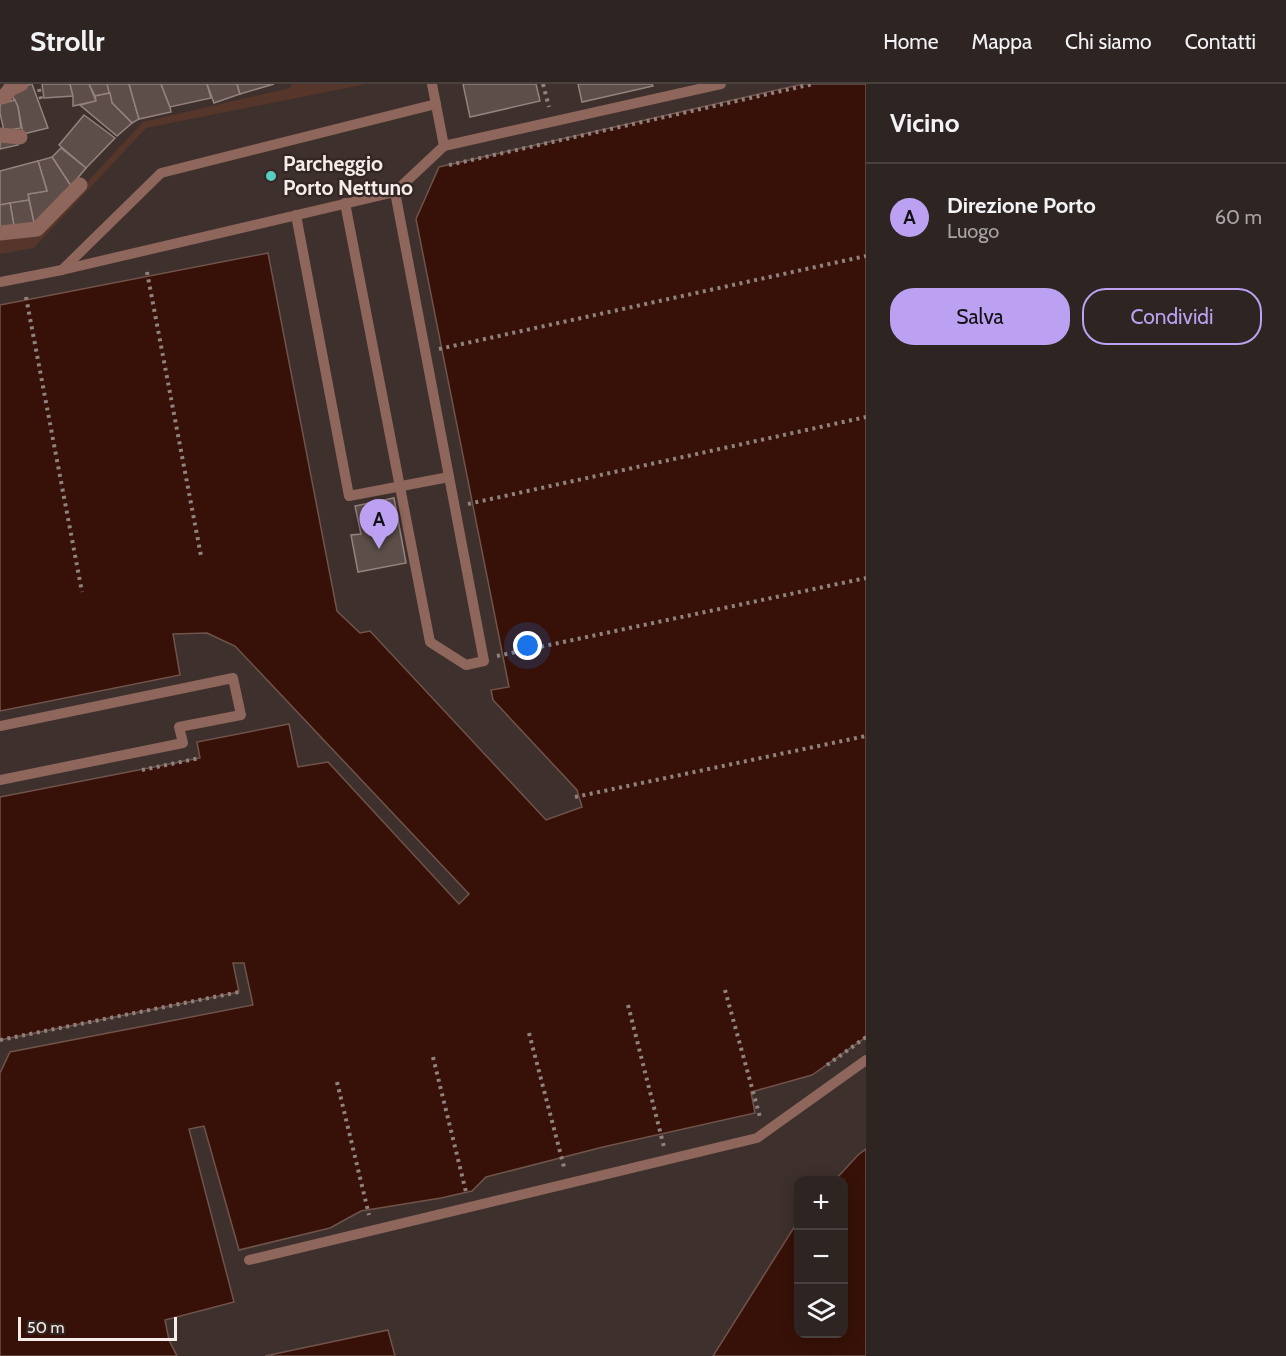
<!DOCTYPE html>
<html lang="it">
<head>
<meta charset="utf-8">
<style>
	:root { --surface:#2e2421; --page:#3a302e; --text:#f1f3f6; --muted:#a7a4a5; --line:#49413f; --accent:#bca0f2 }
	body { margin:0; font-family:Cabin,sans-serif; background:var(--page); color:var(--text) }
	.controls { position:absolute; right:18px; bottom:18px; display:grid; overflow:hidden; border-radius:12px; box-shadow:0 3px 15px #0003 }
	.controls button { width:54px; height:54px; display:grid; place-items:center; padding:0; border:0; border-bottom:2px solid var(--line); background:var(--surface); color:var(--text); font:30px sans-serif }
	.scale { position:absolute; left:18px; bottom:15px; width:159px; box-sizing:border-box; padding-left:6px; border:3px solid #f6ecea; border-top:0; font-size:16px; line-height:21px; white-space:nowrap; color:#f6ecea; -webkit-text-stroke:4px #342622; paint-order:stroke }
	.you { position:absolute; left:528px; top:562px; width:21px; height:21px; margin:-15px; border:4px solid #fff; border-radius:50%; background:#1a73e8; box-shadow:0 0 0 9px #1a73e833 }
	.badge { display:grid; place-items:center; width:39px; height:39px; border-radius:50%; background:var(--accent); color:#111; font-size:20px; font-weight:700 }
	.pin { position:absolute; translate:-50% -50px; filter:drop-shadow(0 2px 3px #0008) }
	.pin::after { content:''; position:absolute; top:32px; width:21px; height:18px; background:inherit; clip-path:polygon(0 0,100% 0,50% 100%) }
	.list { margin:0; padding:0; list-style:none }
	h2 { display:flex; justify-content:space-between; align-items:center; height:78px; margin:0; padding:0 24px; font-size:26px }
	h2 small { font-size:20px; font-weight:400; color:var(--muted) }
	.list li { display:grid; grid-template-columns:39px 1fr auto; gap:18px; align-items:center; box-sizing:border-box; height:108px; padding:0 24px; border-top:2px solid var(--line) }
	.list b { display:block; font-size:22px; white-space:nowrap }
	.list p { margin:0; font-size:20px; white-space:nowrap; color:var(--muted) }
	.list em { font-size:20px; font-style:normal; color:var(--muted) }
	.actions { display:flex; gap:12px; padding:18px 24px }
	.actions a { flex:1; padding:14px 0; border:2px solid var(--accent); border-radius:24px; text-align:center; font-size:21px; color:var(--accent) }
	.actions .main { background:var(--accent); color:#111 }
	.icon { flex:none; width:33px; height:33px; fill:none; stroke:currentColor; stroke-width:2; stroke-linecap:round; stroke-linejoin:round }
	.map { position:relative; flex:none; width:866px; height:1272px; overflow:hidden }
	header { display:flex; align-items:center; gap:36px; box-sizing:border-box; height:84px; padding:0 30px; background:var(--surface); border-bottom:2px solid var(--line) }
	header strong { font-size:28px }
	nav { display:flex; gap:33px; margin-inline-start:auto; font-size:21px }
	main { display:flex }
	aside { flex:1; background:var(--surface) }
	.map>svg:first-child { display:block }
</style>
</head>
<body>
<header>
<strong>Strollr</strong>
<nav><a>Home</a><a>Mappa</a><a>Chi siamo</a><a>Contatti</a></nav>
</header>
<main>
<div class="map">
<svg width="866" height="1272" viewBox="0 0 866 1272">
	<rect width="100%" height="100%" fill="#3e302c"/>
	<polygon fill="#56352b" points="292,0 367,0 146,44 34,164 0,170 0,153 39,150 143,38 290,4"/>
	<g fill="#371107" stroke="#70534b" stroke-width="1.5">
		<polygon points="803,0 866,0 866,953 812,991 751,1008 755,1029 603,1063 486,1093 472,1107 441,1114 361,1127 330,1144 239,1166 204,1042 189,1045 234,1218 165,1236 169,1256 177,1272 0,1272 0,989 10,968 253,921 244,879 233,879 239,908 0,956 0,713 200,674 197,658 289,640 298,683 328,678 459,820 469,810 235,562 207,549 173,550 180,591 0,627 0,221 268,169 337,527 360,549 370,547 546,736 582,723 577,706 493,616 491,606 509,603 416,135 439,83"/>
		<polygon points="866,1065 866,1272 713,1272 798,1137 798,1250 844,1250 844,1096 835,1096 858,1071"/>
		<polygon points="388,1246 395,1272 265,1272"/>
	</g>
	<g fill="#5d4e49" stroke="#93827e" stroke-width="1.5">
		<polygon points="30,0 32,0 48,44 23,50 18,23 12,11"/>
		<polygon points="42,0 70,0 73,12 44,14"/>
		<polygon points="70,0 89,0 96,17 73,22 73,12"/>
		<polygon points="89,0 107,0 110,9 95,12"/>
		<polygon points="107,0 129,0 139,35 132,39 112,19"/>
		<polygon points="129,0 161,0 170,23 171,28 139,35"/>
		<polygon points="161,0 207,0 211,14 170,23"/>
		<polygon points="207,0 237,0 240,10 214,19"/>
		<polygon points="237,0 274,0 240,10"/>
		<polygon points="463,0 536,0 540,17 470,33"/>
		<polygon points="578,0 652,0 653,2 582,18"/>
		<polygon points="110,9 112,19 132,39 117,52 80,21 96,17 95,12"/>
		<polygon points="15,16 18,23 21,44 4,47 0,29 0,20"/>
		<polygon points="84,31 115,54 86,84 59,61"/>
		<polygon points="0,54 17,55 18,61 0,65"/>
		<polygon points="61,64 86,84 71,102 52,73"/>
		<polygon points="52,73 71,102 34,139 28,110 47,107 38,77"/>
		<polygon points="38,77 47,107 28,110 29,116 0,121 0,87"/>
		<polygon points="29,116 34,139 14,142 10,119"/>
		<polygon points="10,119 14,142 0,144 0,121"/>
		<polygon points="394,414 406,479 358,488 351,451 361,450 355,422"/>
	</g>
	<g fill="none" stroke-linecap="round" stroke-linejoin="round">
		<g stroke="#8f8380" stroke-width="4" stroke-dasharray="3 4.5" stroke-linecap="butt">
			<polyline points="543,0 549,23"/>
			<polyline points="39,5 41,15"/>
			<polyline points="449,81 813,0"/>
			<polyline points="147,188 201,472"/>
			<polyline points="26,213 82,508"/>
			<polyline points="439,265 866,172"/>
			<polyline points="468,420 866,333"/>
			<polyline points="497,572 866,494"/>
			<polyline points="142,686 200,674"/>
			<polyline points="575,713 866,652"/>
			<polyline points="725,906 760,1033"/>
			<polyline points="628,921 664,1063"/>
			<polyline points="529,949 565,1087"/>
			<polyline points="0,956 239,908"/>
			<polyline points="433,973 466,1108"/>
			<polyline points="827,981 866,953"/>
			<polyline points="337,998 369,1131"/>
		</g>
		<g stroke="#8e665b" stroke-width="10">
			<polyline points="444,62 721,0"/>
			<polyline points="345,119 430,558 466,581 484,577 395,108"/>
			<polyline points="296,131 349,412 449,393"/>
			<polyline points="62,186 161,89 436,20"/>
			<polyline points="0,198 62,186 395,108 444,62 432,0"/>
			<polyline points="0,642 233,594 241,631 179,643 183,659 0,696"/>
			<polyline points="249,1176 757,1054 866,976"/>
		</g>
		<g stroke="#8e665b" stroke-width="15">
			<polyline points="0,13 5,12 10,5 21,0"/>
			<polyline points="0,51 20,53"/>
			<polyline points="0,149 37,145 80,101"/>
		</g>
	</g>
	<circle fill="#57cec2" stroke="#342622" stroke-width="2" cx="271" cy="92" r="6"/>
	<g text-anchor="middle" stroke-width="4.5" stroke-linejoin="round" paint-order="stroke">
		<g font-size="21" font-weight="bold" fill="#f6ecea" stroke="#342622" text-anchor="start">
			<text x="283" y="87">Parcheggio<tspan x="283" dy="24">Porto Nettuno</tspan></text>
		</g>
	</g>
</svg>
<div class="controls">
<button>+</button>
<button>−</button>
<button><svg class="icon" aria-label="layers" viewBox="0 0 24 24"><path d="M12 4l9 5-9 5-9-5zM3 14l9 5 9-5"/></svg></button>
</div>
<div class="scale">50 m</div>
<div class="you"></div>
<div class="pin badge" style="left:379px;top:465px">A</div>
</div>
<aside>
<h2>Vicino<small></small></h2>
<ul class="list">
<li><span class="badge">A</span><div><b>Direzione Porto</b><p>Luogo</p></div><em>60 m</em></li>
</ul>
<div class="actions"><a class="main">Salva</a><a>Condividi</a></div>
</aside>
</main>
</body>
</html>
